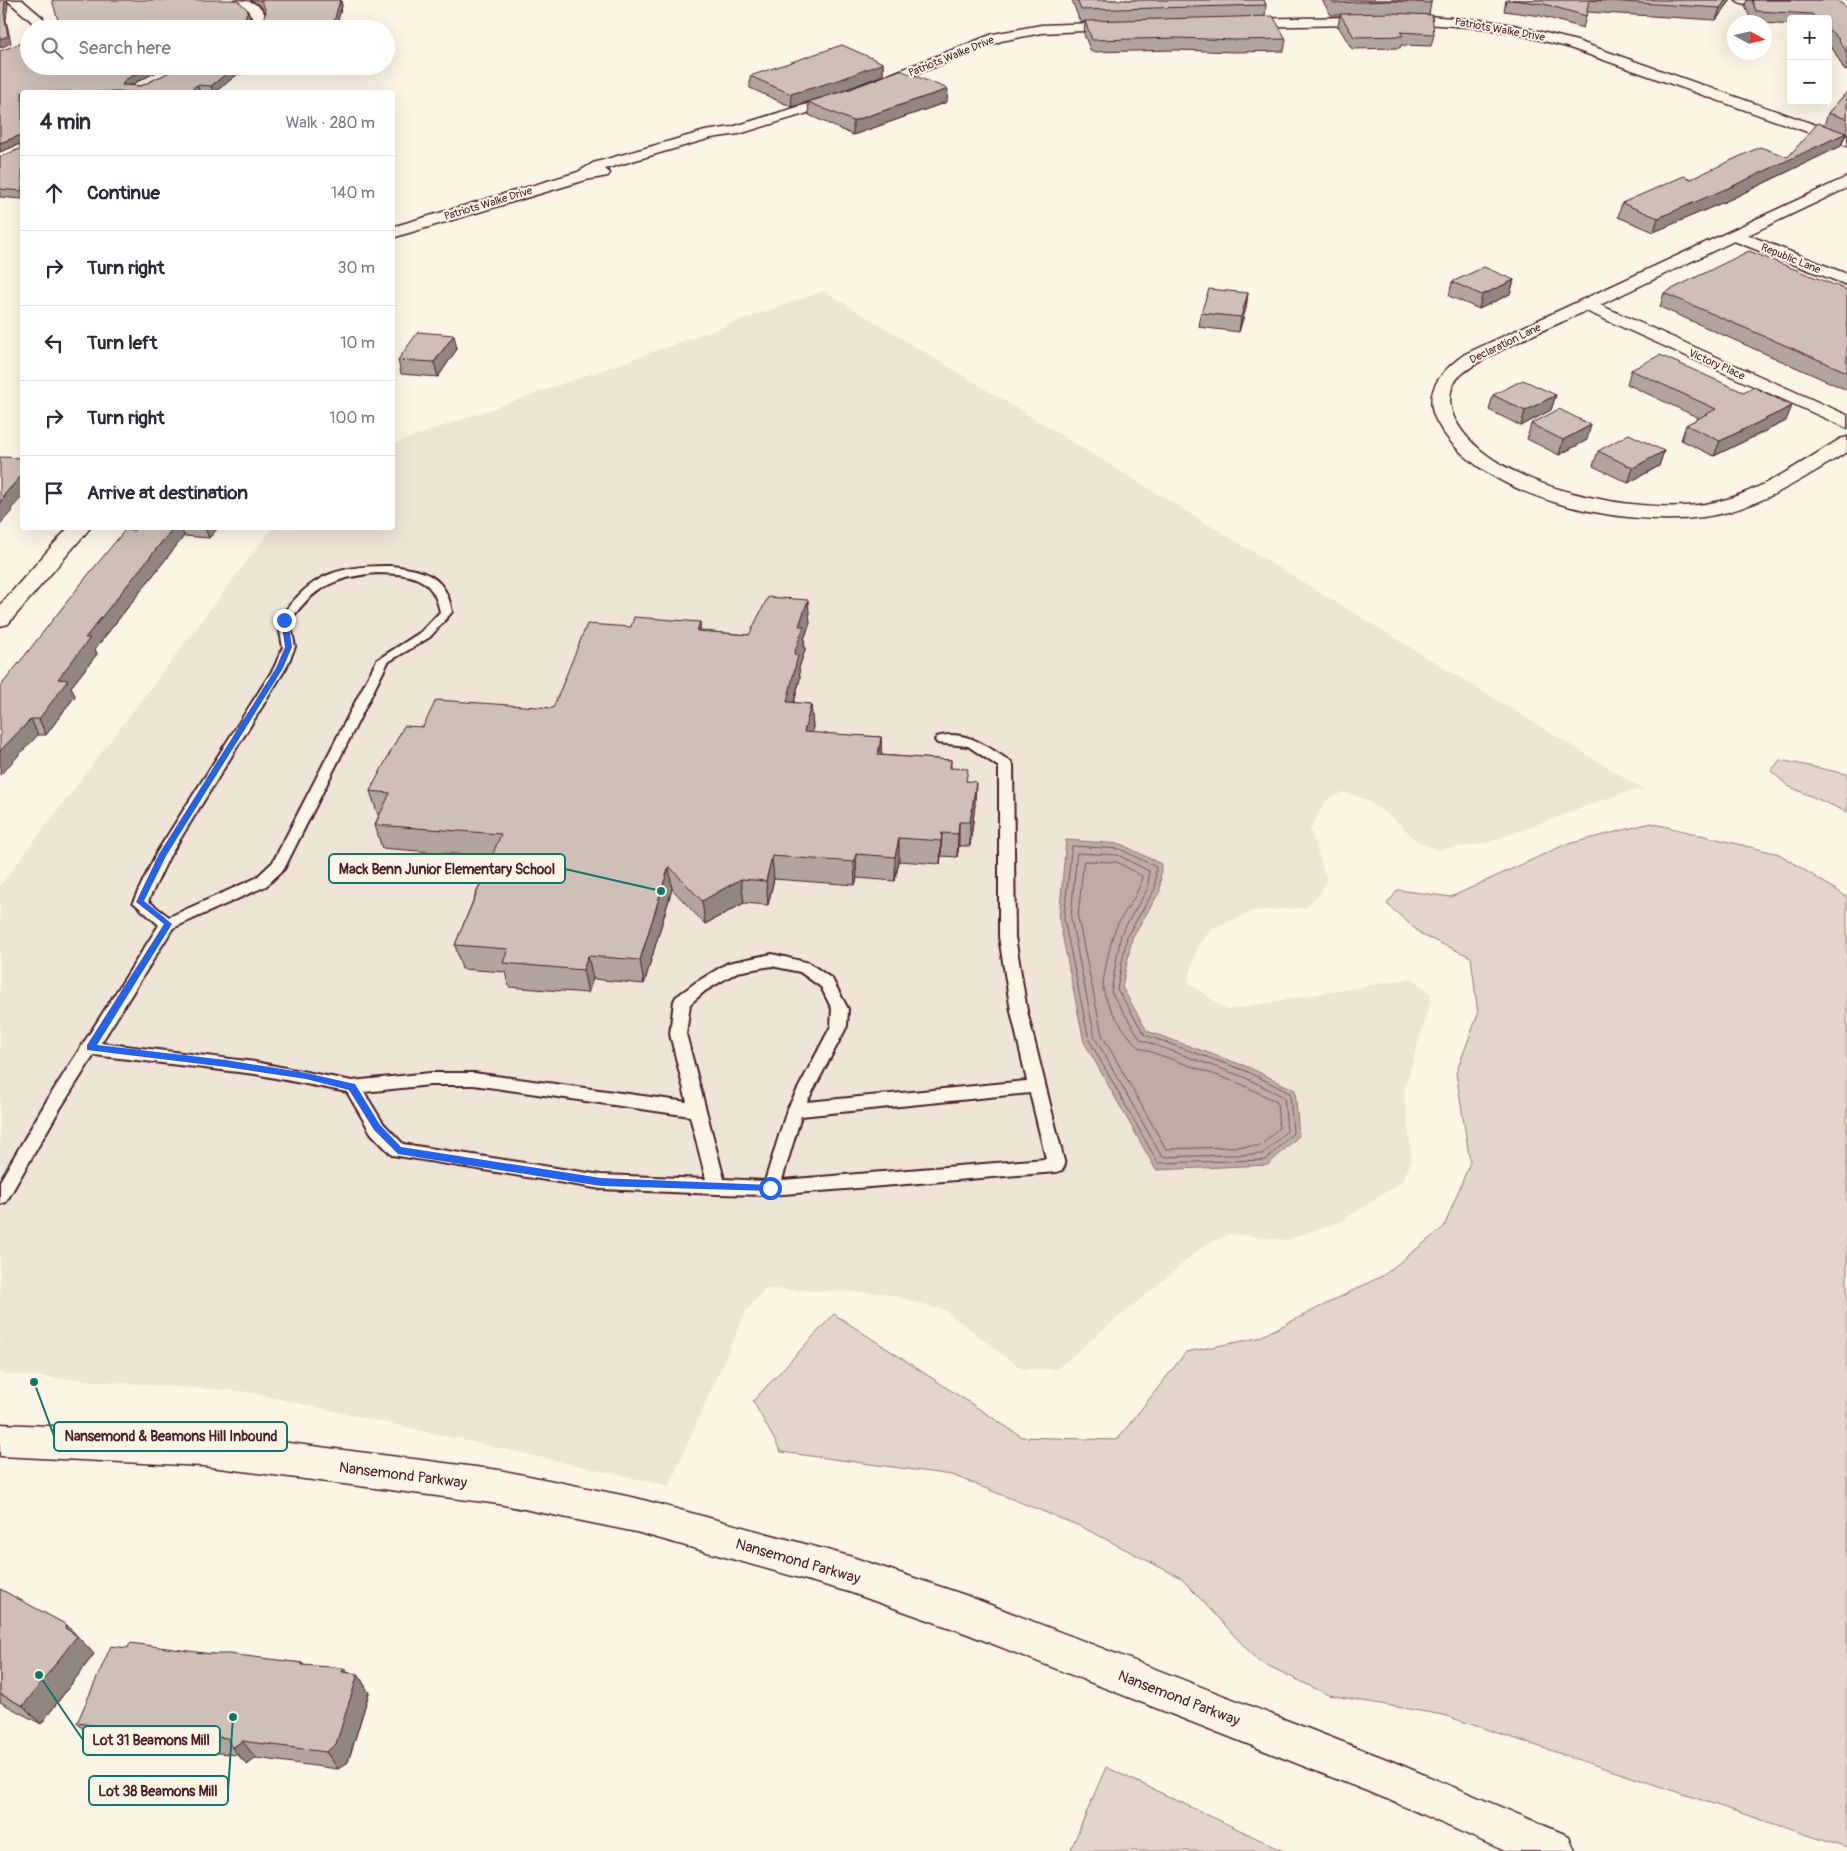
<!DOCTYPE html>
<html lang="en">
<head>
<meta charset="utf-8">
<style>
	:root { --surface:#fff; --page:#f2f2f3; --text:#2b2b33; --muted:#7c7c81; --line:#e1e1e2 }
	body { margin:0; font-family:Pangolin,sans-serif; background:var(--page); color:var(--text) }
	.controls { position:absolute; right:15px; top:15px; display:grid; overflow:hidden; border-radius:5px; box-shadow:0 5px 20px #0002 }
	.controls button { width:45px; height:45px; display:grid; place-items:center; padding:0; border:0; border-bottom:1px solid var(--line); background:var(--surface); color:var(--text); font:25px sans-serif }
	.compass { position:absolute; left:1727px; top:15px; width:45px; height:45px; border-radius:50%; background:var(--surface); box-shadow:0 5px 20px #0002; rotate:98deg }
	.stop { position:absolute; width:15px; height:15px; margin:-11px; border:4px solid #2563eb; border-radius:50%; background:#fff }
	.stop.end { background:#2563eb; border-color:#fff; box-shadow:0 1px 5px #0008 }
	.list { margin:0; padding:0; list-style:none }
	h2 { display:flex; justify-content:space-between; align-items:center; height:65px; margin:0; padding:0 20px; font-size:21px }
	h2 small { font-size:16px; font-weight:400; color:var(--muted) }
	.list li { display:grid; grid-template-columns:32px 1fr auto; gap:15px; align-items:center; box-sizing:border-box; height:75px; padding:0 20px; border-top:1px solid var(--line) }
	.list b { display:block; font-size:19px; white-space:nowrap }
	.list em { font-size:16px; font-style:normal; color:var(--muted) }
	.icon { flex:none; width:28px; height:28px; fill:none; stroke:currentColor; stroke-width:2; stroke-linecap:round; stroke-linejoin:round }
	.map { position:relative; flex:none; width:1847px; height:1851px; overflow:hidden }
	.search { position:absolute; background:var(--surface); box-shadow:0 5px 20px #0002; left:20px; top:20px; width:375px; height:55px; display:flex; align-items:center; gap:12px; box-sizing:border-box; padding:0 18px; border-radius:28px; color:var(--muted); font-size:19px }
	.panel { position:absolute; background:var(--surface); box-shadow:0 5px 20px #0002; left:20px; top:90px; width:375px; height:440px; border-radius:5px }
	.map>svg:first-child { display:block }
</style>
</head>
<body>
<div class="map">
<svg width="1847" height="1851" viewBox="0 0 1847 1851">
	<rect width="100%" height="100%" fill="#fcf5e5"/>
	<filter id="ink" filterUnits="userSpaceOnUse"><feTurbulence type="fractalNoise" baseFrequency=".02" numOctaves="2"/><feDisplacementMap in="SourceGraphic" scale="10" xChannelSelector="R" yChannelSelector="G"/><feConvolveMatrix kernelMatrix="1 2 1 2 8 2 1 2 1" color-interpolation-filters="sRGB"/></filter>
	<g filter="url(#ink)">
		<polygon fill="#eee5d7" points="824,291 1645,790 1622,793 1487,843 1440,850 1417,842 1401,825 1365,799 1343,792 1326,801 1310,829 1327,880 1319,895 1304,908 1254,911 1212,929 1198,945 1188,982 1227,1010 1412,978 1432,995 1404,1092 1412,1159 1403,1181 1340,1222 1287,1240 1230,1234 1205,1245 1057,1369 1022,1369 946,1311 883,1293 765,1289 746,1311 669,1486 248,1392 0,1374 0,886 272,528 392,528 393,444"/>
		<g fill="#e2d5ca" stroke="#967a7a">
			<polygon points="1780,760 1847,774 1847,812 1788,786 1771,771"/>
			<polygon points="1651,823 1779,854 1847,897 1847,1848 1443,1715 1329,1695 1258,1661 1181,1578 1082,1527 952,1475 781,1452 753,1401 834,1314 1022,1437 1117,1440 1186,1352 1258,1338 1384,1275 1444,1227 1470,1162 1456,1073 1478,1014 1471,957 1422,935 1387,904 1398,890 1451,897 1564,845"/>
			<polygon points="1106,1767 1284,1851 1070,1851"/>
		</g>
		<polygon fill="#c0aca5" stroke="#917474" points="1066,840 1121,844 1161,864 1160,891 1132,938 1122,987 1147,1031 1248,1067 1295,1090 1299,1136 1268,1165 1156,1170 1084,1042 1059,919"/>
		<g fill="none" stroke-linecap="round" stroke-linejoin="round">
			<g stroke="#79575c" stroke-width="1">
				<polygon points="1072,846 1120,849 1156,867 1155,889 1127,936 1117,989 1145,1035 1246,1071 1290,1093 1293,1133 1266,1160 1158,1163 1089,1040 1064,919"/>
				<polygon points="1077,853 1118,855 1149,871 1148,888 1121,934 1111,992 1141,1040 1244,1077 1284,1097 1287,1131 1263,1154 1162,1157 1095,1038 1071,919"/>
				<path d="M 1084,861 L 1117,862 L 1142,876 C 1140,896 1122,912 1115,930 C 1111,939 1103,977 1103,986 C 1103,1002 1128,1038 1140,1048 L 1241,1084 L 1277,1102 L 1279,1128 L 1260,1146 L 1166,1149 L 1102,1035 L 1078,918 Z"/>
			</g>
			<g stroke="#4a1f2b" stroke-width="4">
				<path id="lane" d="M 392,566 C 425,570 446,576 452,612 L 430,637 L 388,662 L 284,869 L 266,886 L 173,928 L 101,1043 L 255,1062 L 352,1081 L 430,1073 L 474,1073 L 687,1102 L 670,1034 L 674,1001 L 676,997 L 695,983 L 728,963 L 772,954 L 809,963 L 832,979 L 848,1009 L 847,1026 L 807,1102 L 1027,1081 L 1011,1011 L 999,937 L 999,767 L 968,746 L 937,743 L 935,740 L 937,737 C 966,729 988,747 1011,762 L 1013,765 L 1015,937 L 1027,1011 L 1065,1165 L 1062,1170 L 1056,1172 L 771,1195 L 717,1194 L 601,1189 L 392,1155 L 371,1133 L 347,1092 L 255,1074 L 94,1055 L 58,1112 L 6,1202 L 0,1204 L 0,1181 L 46,1102 L 159,925 L 133,902 L 157,852 L 274,668 L 283,647 L 278,621 C 309,575 337,565 392,566 ZM 377,573 C 409,574 433,575 440,612 L 421,632 L 377,660 L 273,862 L 256,878 L 169,917 L 148,901 L 169,857 L 286,668 L 295,647 L 290,621 C 314,586 336,577 377,573 ZM 772,966 L 800,972 L 821,987 L 832,1009 L 831,1026 L 787,1110 L 765,1181 L 724,1179 L 686,1034 L 690,1004 L 705,991 L 737,972 ZM 430,1085 L 474,1085 L 690,1116 L 706,1179 L 601,1175 L 403,1144 L 383,1123 L 364,1092 ZM 1030,1093 L 1046,1159 L 782,1180 L 801,1116 Z"/>
			</g>
			<g stroke="#4a1f2b" stroke-width="3">
				<g id="street">
					<polygon points="7,0 22,0 43,18 47,29 33,29 32,22"/>
					<path d="M 234,0 C 248,0 264,3 266,20 L 261,29 L 246,29 L 251,23 L 252,16 Z"/>
					<path d="M 1736,0 L 1847,0 L 1847,7 C 1829,7 1746,11 1736,0 Z"/>
					<polygon points="1426,16 1482,20 1514,25 1577,41 1847,136 1847,146 1567,47 1513,33 1482,28 1426,24 1240,27 1233,23 1240,19"/>
					<polygon points="1122,22 1127,23 1129,26 1127,29 1041,33 1001,41 850,100 739,134 711,138 605,169 610,173 608,176 586,180 392,238 392,227 578,172 593,163 705,131 732,127 840,94 993,34 1041,25"/>
					<path d="M 1847,177 L 1847,188 L 1748,235 L 1847,274 L 1847,285 L 1734,241 L 1600,305 L 1847,415 L 1847,428 L 1586,311 C 1557,325 1473,358 1456,380 C 1447,393 1449,410 1457,423 C 1494,488 1636,515 1705,504 C 1754,497 1798,464 1840,439 L 1847,437 L 1847,452 C 1802,479 1757,510 1703,517 C 1622,528 1479,499 1437,422 C 1421,393 1442,370 1465,354 Z"/>
					<polygon points="68,528 90,528 8,624 0,626 0,605"/>
				</g>
			</g>
			<g stroke="#4a1f2b" stroke-width="3">
				<polygon id="secondary" points="0,1424 203,1432 499,1470 636,1498 849,1556 965,1595 1394,1762 1569,1836 1575,1851 1505,1851 1387,1799 965,1633 849,1592 636,1532 499,1504 203,1466 0,1456"/>
			</g>
			<use href="#lane" fill="#fcf5e5" fill-rule="evenodd"/>
			<use href="#street" fill="#fcf5e5" fill-rule="evenodd"/>
			<use href="#secondary" fill="#fcf5e5" fill-rule="evenodd"/>
		</g>
		<g fill="#b2a59d" stroke="#4a1f2b">
			<polygon points="250,0 341,0 342,6 335,29 58,29 248,10 250,17 248,23 261,23 266,13 260,5"/>
			<polygon points="1072,0 1264,0 1266,5 1265,16 1286,39 1284,51 1236,52 1176,50 1091,52 1084,34 1085,22 1080,22"/>
			<polygon points="1322,0 1431,0 1431,3 1429,15 1434,34 1431,46 1401,45 1400,48 1352,49 1338,26 1340,15 1331,15"/>
			<polygon points="1506,0 1731,0 1716,20 1587,12 1583,28 1541,16 1504,11"/>
			<polygon points="1747,0 1837,0 1847,8 1847,70 1845,71 1833,49 1828,45 1828,19 1791,19 1791,25 1764,23 1764,22 1752,22 1745,6"/>
			<polygon points="0,51 29,66 168,66 131,85 141,86 182,66 252,66 242,74 238,74 215,92 22,92 22,199 0,197 0,157 20,149 20,144 0,152"/>
			<polygon points="883,63 883,75 839,92 947,102 853,135 809,115 808,102 792,107 750,88 750,76"/>
			<polygon points="1847,92 1847,134 1846,134 1841,146 1731,199 1654,232 1618,217 1622,203 1691,179 1788,157 1824,125 1828,113"/>
			<polygon points="1514,280 1510,294 1479,309 1449,296 1452,282"/>
			<polygon points="1847,290 1847,390 1660,307 1664,293"/>
			<polygon points="1248,293 1246,308 1239,332 1199,327 1201,313"/>
			<polygon points="457,349 438,377 401,374 398,360"/>
			<polygon points="1631,370 1743,392 1786,421 1714,456 1681,440 1686,425 1699,418 1627,384"/>
			<polygon points="1493,395 1556,395 1551,410 1521,426 1489,410"/>
			<polygon points="1531,424 1587,440 1559,455 1527,439"/>
			<polygon points="1598,451 1664,451 1659,466 1628,483 1593,466"/>
			<polygon points="137,528 218,528 209,538 184,536 95,649 97,654 71,687 75,696 46,735 38,735 0,687"/>
			<polygon points="810,623 804,639 805,650 799,668 800,678 794,703 811,704 813,727 811,733 881,737 881,755 951,760 951,768 967,781 975,805 970,846 959,846 957,857 941,856 940,864 899,861 895,881 857,878 855,885 774,879 768,905 744,903 705,924 672,889 644,984 593,979 588,993 509,987 505,972 462,969 455,945 491,857 382,848 375,825 379,815 378,815 370,791 423,727 553,708 701,631 749,635"/>
			<polygon points="0,1589 75,1634 94,1654 41,1724 0,1702"/>
			<polygon points="128,1648 211,1654 302,1663 303,1665 358,1674 369,1693 348,1762 338,1769 256,1758 247,1765 238,1755 172,1748 170,1750 94,1741 77,1723"/>
		</g>
		<g fill="#918680" stroke="#4a1f2b">
			<polygon points="5,0 7,0 8,4 6,20 11,43 0,48 0,39"/>
			<polygon points="340,0 342,6 335,29 330,29"/>
			<polygon points="1726,0 1731,0 1716,20 1720,8"/>
			<polygon points="248,10 250,17 245,29 243,23"/>
			<polygon points="883,63 883,75 839,92 792,107 791,94"/>
			<polygon points="151,66 168,66 127,87 122,85 125,80"/>
			<polygon points="236,66 238,74 215,92 213,92 211,86"/>
			<polygon points="240,66 252,66 242,74"/>
			<polygon points="197,85 200,92 188,92"/>
			<polygon points="948,89 947,102 853,135 853,121"/>
			<polygon points="1846,133 1841,146 1731,199 1654,232 1658,218"/>
			<polygon points="21,135 22,143 0,152 0,143"/>
			<polygon points="1514,280 1510,294 1479,309 1482,295"/>
			<polygon points="1248,293 1246,308 1239,332 1241,317"/>
			<polygon points="454,335 457,349 438,377 434,362"/>
			<polygon points="1556,395 1551,410 1521,426 1525,411"/>
			<polygon points="1792,406 1786,421 1714,456 1720,441"/>
			<polygon points="1591,425 1587,440 1559,455 1563,440"/>
			<polygon points="1664,451 1659,466 1628,483 1633,468"/>
			<polygon points="22,475 22,497 11,509 12,511 0,524 0,502 3,496"/>
			<polygon points="173,528 181,528 184,536 95,649 97,654 71,687 75,696 46,735 39,719 58,679 85,638"/>
			<polygon points="205,528 218,528 209,538"/>
			<polygon points="808,600 810,623 804,639 805,650 799,668 800,678 788,726 787,702 794,654 799,626"/>
			<polygon points="700,622 702,645 697,631"/>
			<polygon points="811,704 813,727 806,756 804,732"/>
			<polygon points="31,719 38,735 0,775 0,751"/>
			<polygon points="881,737 882,761 878,755"/>
			<polygon points="976,782 975,805 970,846 970,822"/>
			<polygon points="959,822 959,846 957,857 958,834"/>
			<polygon points="942,833 941,856 940,864 941,841"/>
			<polygon points="899,838 899,861 895,881 895,857"/>
			<polygon points="856,854 857,878 855,885 854,862"/>
			<polygon points="772,856 774,879 768,905 766,881"/>
			<polygon points="669,866 672,889 644,984 640,960"/>
			<polygon points="741,879 744,903 705,924 702,901"/>
			<polygon points="588,956 593,979 588,993 583,970"/>
			<polygon points="67,1625 94,1654 41,1724 23,1706"/>
			<polygon points="344,1668 354,1685 358,1674 369,1693 348,1762 338,1769 326,1752 342,1672"/>
			<polygon points="157,1731 172,1748 170,1750 154,1733"/>
			<polygon points="242,1741 256,1758 247,1765 232,1748"/>
		</g>
		<g fill="#cfc0b7" stroke="#4a1f2b">
			<polygon points="0,0 5,0 4,13 8,36 0,39"/>
			<polygon points="52,0 237,0 248,10 243,23 261,23 266,12 264,6 260,0 340,0 333,25 330,29 58,29 60,27"/>
			<polygon points="1077,0 1264,0 1266,5 1081,10"/>
			<polygon points="1331,0 1431,0 1431,3 1391,1 1333,3"/>
			<polygon points="1512,0 1589,0 1586,16 1544,4"/>
			<polygon points="1591,0 1726,0 1720,8"/>
			<polygon points="1752,0 1837,0 1847,8 1847,53 1837,37 1828,29 1828,19 1817,19 1812,14 1756,11"/>
			<polygon points="1391,13 1432,15 1434,34 1401,32 1403,36 1354,37 1340,14"/>
			<polygon points="1273,16 1286,39 1237,40 1177,38 1092,40 1085,21"/>
			<polygon points="21,43 29,43 29,66 151,66 125,80 122,85 141,86 182,66 240,66 236,66 211,86 197,85 188,92 22,92 22,191 0,189 0,157 20,149 21,135 0,143 0,51"/>
			<polygon points="842,45 883,63 839,80 791,94 750,76"/>
			<polygon points="900,70 948,89 853,121 808,102 850,89"/>
			<polygon points="1847,92 1847,119 1828,113"/>
			<polygon points="1818,123 1846,133 1735,185 1658,218 1622,203 1684,176 1691,179 1760,147 1788,157"/>
			<polygon points="1749,251 1847,290 1847,372 1664,293"/>
			<polygon points="1484,267 1514,280 1482,295 1452,282"/>
			<polygon points="1209,289 1248,293 1241,317 1201,313"/>
			<polygon points="418,332 454,335 434,362 398,360"/>
			<polygon points="1660,355 1743,392 1754,387 1792,406 1720,441 1686,425 1716,409 1631,370"/>
			<polygon points="1523,380 1556,395 1525,411 1493,395"/>
			<polygon points="1559,409 1591,425 1563,440 1531,424"/>
			<polygon points="1629,434 1664,451 1633,468 1598,451"/>
			<polygon points="0,457 22,458 22,475 3,496 6,496 0,502"/>
			<polygon points="137,528 173,528 85,638 90,638 58,679 68,680 39,719 31,719 0,751 0,687 88,575 125,530 134,531"/>
			<polygon points="768,597 808,600 799,626 804,626 794,654 798,655 787,702 811,704 804,732 881,737 878,755 951,760 950,768 968,769 966,781 976,782 970,822 959,822 958,834 942,833 941,841 899,838 895,857 856,854 854,862 772,856 766,881 741,879 702,901 669,866 640,960 588,956 583,970 503,963 508,949 455,945 501,834 375,825 390,793 370,791 404,726 423,727 436,700 553,708 587,624 631,627 634,617 700,622 697,631 749,635"/>
			<polygon points="0,1589 67,1625 65,1628 77,1636 23,1706 0,1694"/>
			<polygon points="130,1643 211,1654 229,1654 302,1663 302,1665 344,1668 342,1672 358,1674 336,1744 326,1752 242,1741 232,1748 227,1738 157,1731 154,1733 77,1723 111,1646 128,1648"/>
		</g>
	</g>
	<polygon fill="#2563eb" points="284,618 288,620 292,647 283,668 166,856 144,901 172,924 97,1045 226,1060 306,1073 355,1084 380,1125 401,1147 601,1178 770,1185 774,1186 774,1191 601,1186 398,1154 374,1130 349,1090 306,1079 226,1067 87,1050 87,1045 164,924 136,902 159,854 276,668 285,647 281,620"/>
	<g text-anchor="middle" stroke-width="4" stroke-linejoin="round" paint-order="stroke">
		<g font-size="11" fill="#4a1f2b" stroke="#fcf5e5">
			<text transform="translate(1500 29) rotate(10)" y="4">Patriots Walke Drive</text>
			<text transform="translate(951 56) rotate(-22)" y="4">Patriots Walke Drive</text>
			<text transform="translate(488 203) rotate(-17)" y="4">Patriots Walke Drive</text>
			<text transform="translate(1791 258) rotate(22)" y="4">Republic Lane</text>
			<text transform="translate(1505 343) rotate(-26)" y="4">Declaration Lane</text>
			<text transform="translate(1717 364) rotate(24)" y="4">Victory Place</text>
		</g>
		<g font-size="15" fill="#4a1f2b" stroke="#fcf5e5">
			<text transform="translate(403 1475) rotate(7)" y="5">Nansemond Parkway</text>
			<text transform="translate(798 1561) rotate(16)" y="5">Nansemond Parkway</text>
			<text transform="translate(1179 1698) rotate(21)" y="5">Nansemond Parkway</text>
		</g>
	</g>
	<path fill="none" stroke="#0f766e" stroke-width="2" d="M661 891L565 869M34 1382L54 1436M39 1675L83 1740M233 1717L228 1791"/>
	<g fill="#0f766e" stroke="#fcf5e5" stroke-width="2">
		<circle cx="661" cy="891" r="5"/>
		<circle cx="34" cy="1382" r="5"/>
		<circle cx="39" cy="1675" r="5"/>
		<circle cx="233" cy="1717" r="5"/>
	</g>
	<g fill="#fcf5e5" stroke="#0f766e" stroke-width="2">
		<rect x="329" y="854" width="236" height="29" rx="5"/>
		<rect x="54" y="1422" width="233" height="29" rx="5"/>
		<rect x="83" y="1726" width="137" height="29" rx="5"/>
		<rect x="89" y="1776" width="139" height="29" rx="5"/>
	</g>
	<g font-size="14" text-anchor="middle" font-weight="bold" fill="#4a1f2b">
		<text x="447" y="874">Mack Benn Junior Elementary School</text>
		<text x="171" y="1441">Nansemond &amp; Beamons Hill Inbound</text>
		<text x="151" y="1745">Lot 31 Beamons Mill</text>
		<text x="158" y="1796">Lot 38 Beamons Mill</text>
	</g>
</svg>
<div class="controls">
<button>+</button>
<button>−</button>
</div>
<svg class="compass" viewBox="-18 -18 36 36"><path d="M0-13l5 13h-10z" fill="#e53935"/><path d="M0 13l5-13h-10z" fill="#7c7c81"/></svg>
<div class="stop" style="left:770px;top:1188px"></div>
<div class="stop end" style="left:284px;top:620px"></div>
<div class="search"><svg class="icon" aria-label="search" viewBox="0 0 24 24"><circle cx="10" cy="10" r="6"/><path d="M15 15l6 6"/></svg>Search here</div>
<section class="panel">
<h2>4 min<small>Walk · 280 m</small></h2>
<ul class="list">
<li><svg class="icon" aria-label="ahead" viewBox="0 0 24 24"><path d="M12 20V5M6 11l6-6 6 6"/></svg><div><b>Continue</b></div><em>140 m</em></li>
<li><svg class="icon" aria-label="right" viewBox="0 0 24 24"><path d="M7 20v-9h11M14 6l5 5-5 5"/></svg><div><b>Turn right</b></div><em>30 m</em></li>
<li><svg class="icon" aria-label="left" viewBox="0 0 24 24"><path d="M17 20v-9H6M10 6l-5 5 5 5"/></svg><div><b>Turn left</b></div><em>10 m</em></li>
<li><svg class="icon" aria-label="right" viewBox="0 0 24 24"><path d="M7 20v-9h11M14 6l5 5-5 5"/></svg><div><b>Turn right</b></div><em>100 m</em></li>
<li><svg class="icon" aria-label="arrive" viewBox="0 0 24 24"><path d="M6 21V4h12l-3 4 3 4H6"/></svg><div><b>Arrive at destination</b></div></li>
</ul>
</section>
</div>
</body>
</html>
